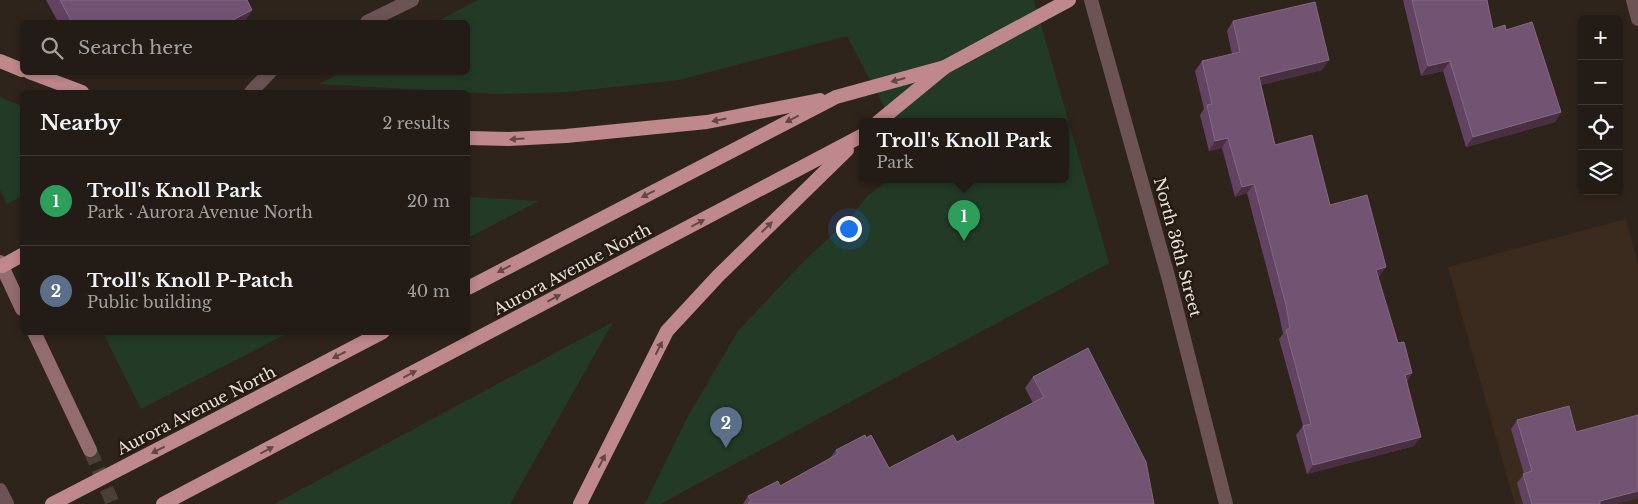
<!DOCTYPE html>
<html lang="en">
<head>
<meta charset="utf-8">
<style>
	:root { --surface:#231b15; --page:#2f2822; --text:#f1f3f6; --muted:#a3a1a0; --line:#403934; --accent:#53d673 }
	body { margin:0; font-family:"Libre Baskerville",serif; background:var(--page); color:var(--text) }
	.controls { position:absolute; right:15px; top:15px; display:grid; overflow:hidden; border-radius:8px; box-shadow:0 2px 8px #0003 }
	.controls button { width:45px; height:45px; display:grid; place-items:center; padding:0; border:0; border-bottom:1px solid var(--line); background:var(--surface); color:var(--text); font:25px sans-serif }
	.you { position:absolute; left:848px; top:228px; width:18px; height:18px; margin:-12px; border:4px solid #fff; border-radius:50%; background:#1a73e8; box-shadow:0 0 0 8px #1a73e833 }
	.badge { display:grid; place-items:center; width:32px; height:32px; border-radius:50%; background:var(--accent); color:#fff; font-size:16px; font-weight:700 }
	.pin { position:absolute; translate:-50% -41px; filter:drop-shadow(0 1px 2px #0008) }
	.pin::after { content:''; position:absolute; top:26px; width:18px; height:15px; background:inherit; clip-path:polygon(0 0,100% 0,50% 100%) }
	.popup { position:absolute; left:859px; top:118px; width:210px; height:65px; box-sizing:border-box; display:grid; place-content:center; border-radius:8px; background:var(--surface); filter:drop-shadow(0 1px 4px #0005); font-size:16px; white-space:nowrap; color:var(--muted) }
	.popup b { font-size:19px; color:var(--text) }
	.popup::after { content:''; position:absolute; left:50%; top:100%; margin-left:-10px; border:10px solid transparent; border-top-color:var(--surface) }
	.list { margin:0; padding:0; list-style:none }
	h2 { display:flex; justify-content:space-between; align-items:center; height:65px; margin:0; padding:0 20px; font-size:21px }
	h2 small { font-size:16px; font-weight:400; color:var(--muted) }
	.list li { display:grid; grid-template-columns:32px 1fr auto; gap:15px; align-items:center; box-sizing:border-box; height:90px; padding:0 20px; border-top:1px solid var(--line) }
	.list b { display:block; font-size:19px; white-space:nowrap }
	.list p { margin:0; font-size:16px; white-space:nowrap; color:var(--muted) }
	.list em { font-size:16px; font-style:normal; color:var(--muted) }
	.icon { flex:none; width:28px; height:28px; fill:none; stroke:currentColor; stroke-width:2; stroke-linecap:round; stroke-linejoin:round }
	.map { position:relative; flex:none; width:1638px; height:504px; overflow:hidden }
	.search { position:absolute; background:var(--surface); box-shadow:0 2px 8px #0003; left:20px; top:20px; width:450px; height:55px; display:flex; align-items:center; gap:12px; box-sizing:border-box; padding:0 18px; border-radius:8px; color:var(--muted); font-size:19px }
	.panel { position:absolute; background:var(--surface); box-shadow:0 2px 8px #0003; left:20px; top:90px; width:450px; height:245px; border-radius:8px }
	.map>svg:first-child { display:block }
</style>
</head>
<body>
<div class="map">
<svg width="1638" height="504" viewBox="0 0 1638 504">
	<rect width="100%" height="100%" fill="#2f241c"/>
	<polygon fill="#3b2b1f" points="1626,219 1638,265 1638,504 1515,504 1448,267"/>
	<g fill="#233a27">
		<polygon points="478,0 1034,0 1109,263 660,504 645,504 687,418 738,331 803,262 849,219 868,195 890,180 1065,180 1065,122 892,122 847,36 679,80 567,92 499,94 319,84 341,73 468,72 468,22 436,22"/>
		<polygon points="0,97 22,106 22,196 7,204 0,190"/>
		<polygon points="468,197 539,201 468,238"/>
		<polygon points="613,322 510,504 274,504"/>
		<polygon points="103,333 102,333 288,333 141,409"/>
	</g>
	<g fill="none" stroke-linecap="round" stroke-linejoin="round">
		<polyline stroke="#4b4038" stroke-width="14" stroke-dasharray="14 7" stroke-linecap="butt" points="90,450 113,504"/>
		<g stroke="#6c5455" stroke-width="14">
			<polyline points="1091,0 1169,280 1226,504"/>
			<polyline points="367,22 412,0"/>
			<polyline points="251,92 270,72"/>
			<polyline points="0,490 7,504"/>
		</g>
		<polyline stroke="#6c5455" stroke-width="14" points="1633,0 1638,19"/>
		<g stroke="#936c6f" stroke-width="14">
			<polyline points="0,262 22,309"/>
			<polyline points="34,332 90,450"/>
		</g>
		<g stroke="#be888c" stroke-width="14">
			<polyline points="0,61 22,70"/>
			<polyline points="29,72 82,92"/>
			<polyline points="878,122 945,67 1069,0"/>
			<polyline points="468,138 509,139 566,136 707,122 820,100"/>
			<polyline points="2,266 22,255"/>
			<polyline points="468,288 836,97 945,67"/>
			<polyline points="201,427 383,332"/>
			<polyline points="163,504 863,135"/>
			<polyline points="580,504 667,331 718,276 847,150"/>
		</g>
		<polyline stroke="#be888c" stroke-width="14" points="52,504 201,427"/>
	</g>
	<g fill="#634364">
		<polygon points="46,0 247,0 252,10 244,22 58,22"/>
		<polygon points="1403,0 1487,0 1493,29 1506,30 1561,112 1555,122 1466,147 1443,71 1421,76"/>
		<polygon points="1233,21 1322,70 1261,85 1275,145 1386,267 1379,277 1378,277 1398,343 1412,373 1407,381 1414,446 1307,474 1296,435 1303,426 1279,339 1283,334 1279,315 1247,193 1235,197 1222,148 1209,151 1200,115 1204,109 1195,71 1202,61 1232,54 1227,31"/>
		<polygon points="1033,377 1154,504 743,504 748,496 780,486 830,458 836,450 866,438 889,468 957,442 1033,403 1025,388"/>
		<polygon points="1517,420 1576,432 1638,498 1615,504 1523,504 1517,483 1524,474 1511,429"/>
	</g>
	<g fill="#482f42">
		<polygon points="252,10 244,22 229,22"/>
		<polygon points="1329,60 1322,70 1253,87 1259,77"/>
		<polygon points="1450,61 1443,71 1421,76 1428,66"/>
		<polygon points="1561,112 1555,122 1466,147 1473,137"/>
		<polygon points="1228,138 1222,148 1209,151 1215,141"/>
		<polygon points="1254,184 1247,193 1235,197 1242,187"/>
		<polygon points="1386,267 1379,277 1369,280 1376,270"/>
		<polygon points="1412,373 1405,382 1405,375"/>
		<polygon points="1421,437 1414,446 1307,474 1313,465"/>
		<polygon points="1638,491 1638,498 1615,504 1598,504 1600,501"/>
	</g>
	<g fill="#715471" stroke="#846981">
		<polygon points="60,0 247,0 252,10 229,22 72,22"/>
		<polygon points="1412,0 1487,0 1493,29 1505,25 1506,30 1532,22 1561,112 1473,137 1450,61 1428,66"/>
		<polygon points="1315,2 1329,60 1259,77 1275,145 1312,135 1330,205 1367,195 1386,267 1376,270 1398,343 1404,342 1412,373 1405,375 1421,437 1313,465 1303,426 1311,424 1286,330 1290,328 1286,305 1254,184 1242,187 1228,138 1215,141 1207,105 1212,104 1202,61 1240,52 1233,21"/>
		<polygon points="1088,348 1146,462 1154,504 749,504 748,503 751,501 748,496 778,481 780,486 838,454 836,450 865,435 866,438 871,435 889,468 953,435 957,442 1044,397 1033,377"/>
		<polygon points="1569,406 1576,432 1638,415 1638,491 1600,501 1600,504 1532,504 1523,474 1532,471 1517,420"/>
	</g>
	<defs><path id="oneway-solid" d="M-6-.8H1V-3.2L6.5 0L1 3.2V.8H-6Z" transform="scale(1.25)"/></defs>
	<g fill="#624743">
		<use href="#oneway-solid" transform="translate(898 80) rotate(165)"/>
		<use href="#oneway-solid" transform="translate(792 119) rotate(153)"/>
		<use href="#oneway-solid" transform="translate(719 120) rotate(169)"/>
		<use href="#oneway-solid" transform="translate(517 139) rotate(177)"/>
		<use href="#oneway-solid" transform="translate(648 194) rotate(153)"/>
		<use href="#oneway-solid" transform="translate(698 223) rotate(-28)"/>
		<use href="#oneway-solid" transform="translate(767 227) rotate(-44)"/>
		<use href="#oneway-solid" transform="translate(504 269) rotate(153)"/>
		<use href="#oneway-solid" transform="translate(554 298) rotate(-28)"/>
		<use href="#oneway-solid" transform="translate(659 348) rotate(-63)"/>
		<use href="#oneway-solid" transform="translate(339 355) rotate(153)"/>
		<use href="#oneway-solid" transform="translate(410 374) rotate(-28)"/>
		<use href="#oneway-solid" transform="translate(158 450) rotate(153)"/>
		<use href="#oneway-solid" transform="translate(267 450) rotate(-28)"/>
		<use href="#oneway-solid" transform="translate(602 461) rotate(-63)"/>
	</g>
	<g text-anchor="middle" stroke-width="5" stroke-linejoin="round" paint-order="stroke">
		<g font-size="16" fill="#e7dfda" stroke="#251b13">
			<text transform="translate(1178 247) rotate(75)" y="6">North 36th Street</text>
			<text transform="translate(572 269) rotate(-28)" y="6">Aurora Avenue North</text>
			<text transform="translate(196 410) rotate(-27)" y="6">Aurora Avenue North</text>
		</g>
	</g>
</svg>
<div class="controls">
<button>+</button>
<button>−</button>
<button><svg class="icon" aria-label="locate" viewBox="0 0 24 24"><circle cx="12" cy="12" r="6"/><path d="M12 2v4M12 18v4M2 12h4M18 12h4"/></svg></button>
<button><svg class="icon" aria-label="layers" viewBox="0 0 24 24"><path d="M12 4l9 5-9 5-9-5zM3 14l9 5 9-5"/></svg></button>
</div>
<div class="you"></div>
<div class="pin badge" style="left:964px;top:241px;background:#2e9e5b">1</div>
<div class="popup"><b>Troll's Knoll Park</b>Park</div>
<div class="pin badge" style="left:726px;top:448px;background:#5c6f8a">2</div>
<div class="search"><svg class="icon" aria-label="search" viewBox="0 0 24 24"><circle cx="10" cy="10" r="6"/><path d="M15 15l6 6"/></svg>Search here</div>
<section class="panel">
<h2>Nearby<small>2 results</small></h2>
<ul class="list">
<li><span class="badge" style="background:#2e9e5b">1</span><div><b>Troll's Knoll Park</b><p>Park · Aurora Avenue North</p></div><em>20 m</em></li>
<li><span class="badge" style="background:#5c6f8a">2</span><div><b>Troll's Knoll P-Patch</b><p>Public building</p></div><em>40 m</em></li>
</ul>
</section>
</div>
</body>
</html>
